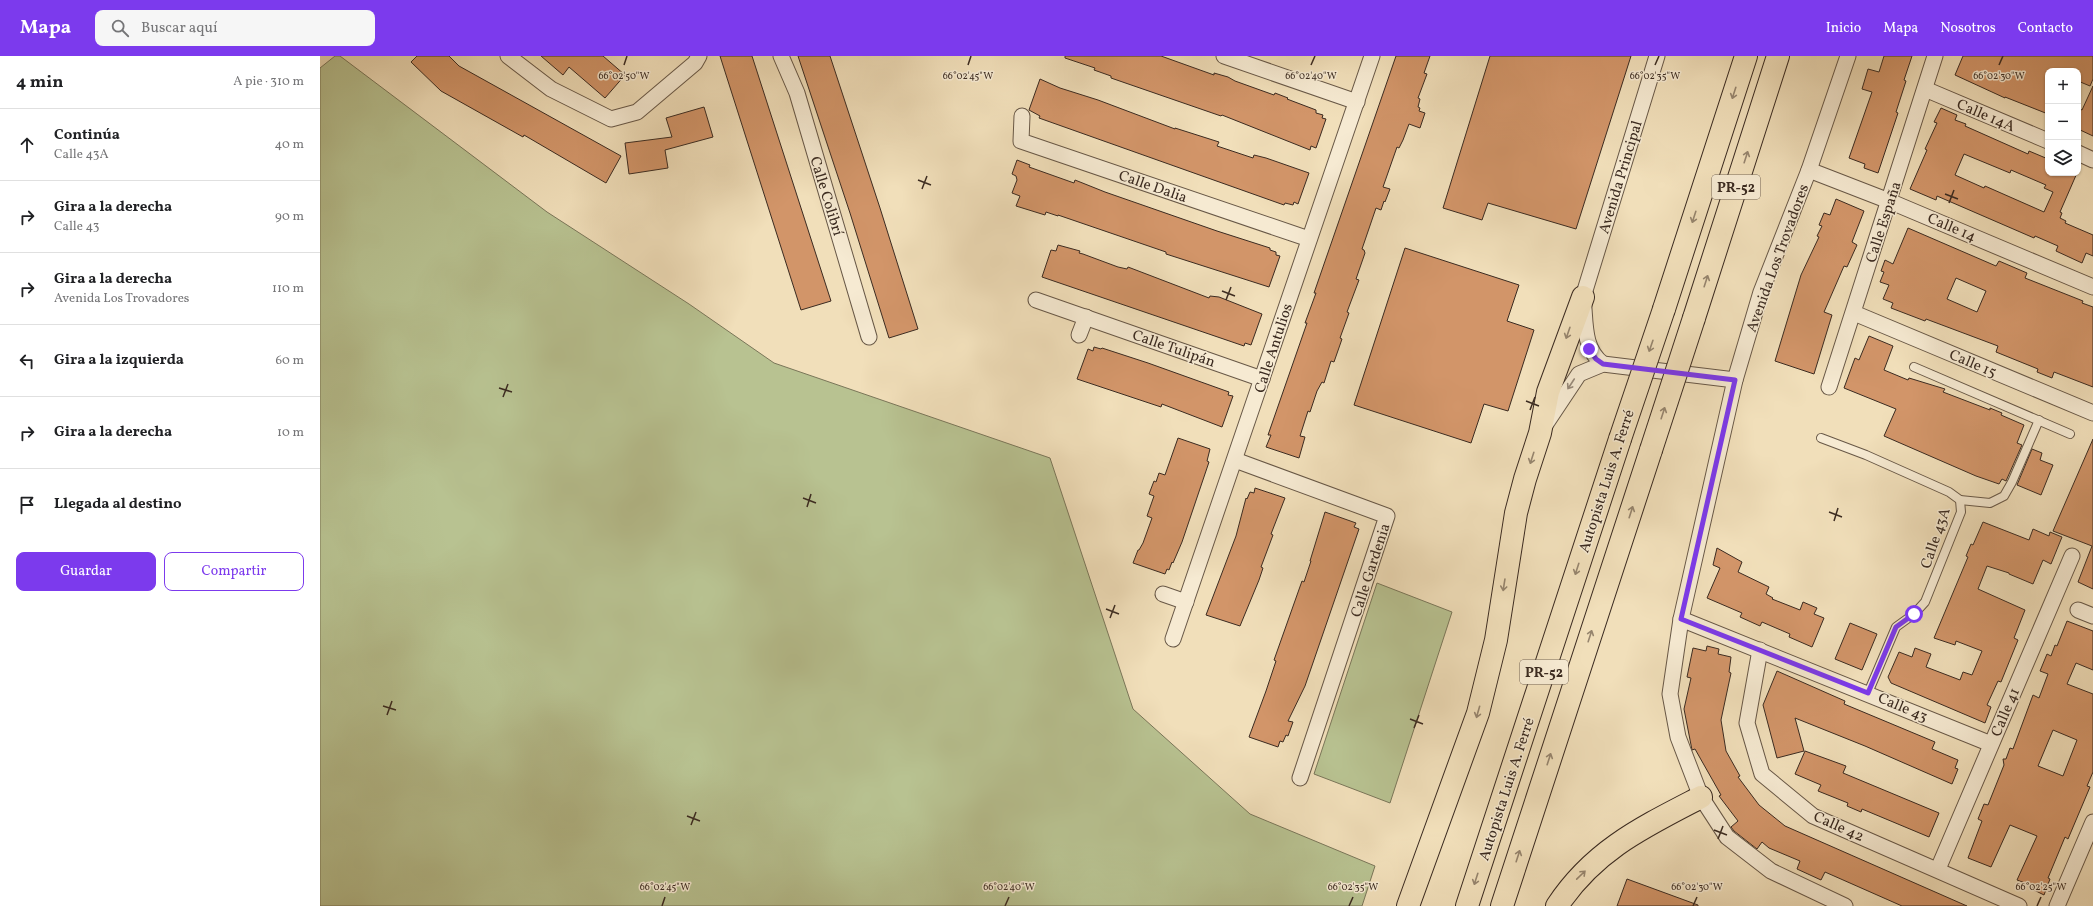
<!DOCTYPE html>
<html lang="es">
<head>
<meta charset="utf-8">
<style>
	:root { --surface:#fff; --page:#f6f6f6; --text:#202124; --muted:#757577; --line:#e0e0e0; --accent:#7c3aed }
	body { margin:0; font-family:Vollkorn,serif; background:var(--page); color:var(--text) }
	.controls { position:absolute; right:12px; top:12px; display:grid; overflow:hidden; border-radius:8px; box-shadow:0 1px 3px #0004 }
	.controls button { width:36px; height:36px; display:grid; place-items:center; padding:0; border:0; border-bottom:1px solid var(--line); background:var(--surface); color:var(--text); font:20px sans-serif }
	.stop { position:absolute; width:12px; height:12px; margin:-9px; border:3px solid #7c3aed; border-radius:50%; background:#fff }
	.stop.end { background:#7c3aed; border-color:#fff; box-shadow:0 1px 4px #0008 }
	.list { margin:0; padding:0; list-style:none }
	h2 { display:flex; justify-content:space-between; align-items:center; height:52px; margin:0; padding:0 16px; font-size:17px }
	h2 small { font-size:13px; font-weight:400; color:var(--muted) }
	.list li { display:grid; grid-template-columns:26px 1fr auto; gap:12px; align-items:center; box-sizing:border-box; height:72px; padding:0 16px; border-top:1px solid var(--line) }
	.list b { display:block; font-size:15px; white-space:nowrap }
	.list p { margin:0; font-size:13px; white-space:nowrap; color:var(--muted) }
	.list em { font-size:13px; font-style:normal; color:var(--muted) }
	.actions { display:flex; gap:8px; padding:12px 16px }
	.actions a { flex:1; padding:9px 0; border:1px solid var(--accent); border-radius:8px; text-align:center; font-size:14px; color:var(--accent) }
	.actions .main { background:var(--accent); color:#fff }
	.icon { flex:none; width:22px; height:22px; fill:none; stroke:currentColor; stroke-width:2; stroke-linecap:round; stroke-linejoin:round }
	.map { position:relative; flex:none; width:1773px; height:850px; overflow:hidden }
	header { display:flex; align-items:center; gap:24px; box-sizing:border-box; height:56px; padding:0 20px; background:var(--accent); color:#fff }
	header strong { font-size:19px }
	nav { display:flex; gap:22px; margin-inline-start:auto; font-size:14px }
	.search { width:280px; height:36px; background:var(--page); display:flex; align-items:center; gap:10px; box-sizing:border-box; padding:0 14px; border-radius:8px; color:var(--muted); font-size:15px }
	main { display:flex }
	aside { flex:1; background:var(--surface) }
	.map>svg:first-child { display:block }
</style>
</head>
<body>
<header>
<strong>Mapa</strong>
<div class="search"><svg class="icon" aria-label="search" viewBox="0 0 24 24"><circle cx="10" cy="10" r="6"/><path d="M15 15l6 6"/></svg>Buscar aquí</div>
<nav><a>Inicio</a><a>Mapa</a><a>Nosotros</a><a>Contacto</a></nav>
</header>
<main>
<aside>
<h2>4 min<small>A pie · 310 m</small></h2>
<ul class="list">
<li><svg class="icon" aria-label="ahead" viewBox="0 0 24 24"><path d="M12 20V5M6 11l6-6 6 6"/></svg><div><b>Continúa</b><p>Calle 43A</p></div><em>40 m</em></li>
<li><svg class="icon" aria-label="right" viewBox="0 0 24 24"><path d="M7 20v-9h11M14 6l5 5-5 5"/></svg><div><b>Gira a la derecha</b><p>Calle 43</p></div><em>90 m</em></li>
<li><svg class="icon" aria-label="right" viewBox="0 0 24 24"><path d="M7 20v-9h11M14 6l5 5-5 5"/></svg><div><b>Gira a la derecha</b><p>Avenida Los Trovadores</p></div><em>110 m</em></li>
<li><svg class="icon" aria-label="left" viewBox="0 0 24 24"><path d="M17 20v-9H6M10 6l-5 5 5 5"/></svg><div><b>Gira a la izquierda</b></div><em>60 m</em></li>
<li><svg class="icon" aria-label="right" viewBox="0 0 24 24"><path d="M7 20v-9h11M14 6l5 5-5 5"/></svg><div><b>Gira a la derecha</b></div><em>10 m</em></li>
<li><svg class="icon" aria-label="arrive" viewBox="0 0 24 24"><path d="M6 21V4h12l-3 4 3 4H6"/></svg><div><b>Llegada al destino</b></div></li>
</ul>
<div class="actions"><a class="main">Guardar</a><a>Compartir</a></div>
</aside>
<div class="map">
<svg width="1773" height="850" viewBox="0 0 1773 850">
	<rect width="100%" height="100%" fill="#f1dfba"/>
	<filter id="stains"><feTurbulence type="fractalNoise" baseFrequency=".005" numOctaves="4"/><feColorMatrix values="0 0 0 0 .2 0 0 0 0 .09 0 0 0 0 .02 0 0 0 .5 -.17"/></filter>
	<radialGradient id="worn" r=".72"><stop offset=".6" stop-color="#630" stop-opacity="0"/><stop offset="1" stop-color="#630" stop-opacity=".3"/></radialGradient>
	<g fill="#b8c291" stroke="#7a7659">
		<polygon points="15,0 20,0 227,156 369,248 454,307 730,402 813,653 930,758 1055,810 1042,850 0,850 0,12"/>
		<polygon points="1057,527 1132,556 1070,747 994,718"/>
	</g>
	<g fill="#d29569" stroke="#3b2b21" fill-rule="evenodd">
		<polygon points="97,0 129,0 139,10 301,100 286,127 204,79 203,81 121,35 91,6"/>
		<polygon points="221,0 283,0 305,19 285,42 249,11 243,19"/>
		<polygon points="400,0 432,0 511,245 481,254"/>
		<polygon points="478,0 510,0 560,152 598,273 569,282 530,157"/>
		<polygon points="745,0 841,0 894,19 894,17 908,21 915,25 954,39 955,37 968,42 967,43 996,54 996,57 1003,59 1002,62 1006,63 996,92 991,90 990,94 902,59 901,60 791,22 791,20 774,14 775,12 745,2"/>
		<polygon points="1076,0 1110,0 1104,17 1107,18 1098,42 1100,43 1098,51 1100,52 1099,55 1105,57 1100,72 1089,68 1083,84 1079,92 1077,91 1063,131 1070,133 1065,146 1064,145 1061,154 1056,152 1042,193 1044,194 1045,197 1036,223 1039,224 1027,256 1029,257 1020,282 1022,283 1014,306 1011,305 1004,327 1002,326 997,335 990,356 988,355 980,380 985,381 979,402 946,391 951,379 948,379 987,267 985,267 996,237 994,237"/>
		<polygon points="1170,0 1311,0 1256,173 1168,147 1162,164 1123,152"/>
		<polygon points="1564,0 1592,0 1584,24 1586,25 1576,56 1578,57 1558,117 1544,112 1545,108 1529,102 1552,36 1542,33 1548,13 1559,16"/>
		<polygon points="1643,0 1773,0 1773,23 1770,30 1758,25 1758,15 1728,15 1728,58 1685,41 1685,42 1635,19"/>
		<polygon points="720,23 740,32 778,44 855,73 855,72 899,86 897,90 933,102 934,99 946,102 989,117 978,148 974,146 973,149 965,147 964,149 719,62 720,60 709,54"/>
		<polygon points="1773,30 1773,80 1758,73 1758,52 1762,54"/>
		<polygon points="384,51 393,81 345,94 348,112 309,118 305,87 352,81 346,62"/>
		<path d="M 1621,52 L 1637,59 L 1635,64 L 1646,68 L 1645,70 L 1708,98 L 1709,95 L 1728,103 L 1728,117 L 1757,117 L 1740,156 L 1742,157 L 1740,162 L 1746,165 L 1745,167 L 1773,179 L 1773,200 L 1766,197 L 1762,207 L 1736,195 L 1738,190 L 1715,180 L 1714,182 L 1617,140 L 1616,144 L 1590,133 L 1607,94 L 1605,93 L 1617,67 L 1614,66 ZM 1644,98 L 1690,117 L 1691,114 L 1726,129 L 1724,132 L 1733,136 L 1724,156 L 1665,130 L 1664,132 L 1635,119 Z"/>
		<polygon points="697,104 710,109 709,111 754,127 755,124 785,136 897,175 950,192 950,194 956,196 956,199 960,200 949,231 846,198 846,196 738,159 738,160 726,156 725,159 696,150 700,140 692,137 697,124 696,120 692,118"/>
		<polygon points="1516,143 1544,155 1532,186 1537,189 1527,211 1524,210 1504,256 1512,259 1494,318 1455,305 1481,219 1499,181 1497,180 1502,170 1499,169 1504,157 1510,159"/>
		<path d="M 1588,172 L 1676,210 L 1679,205 L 1707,217 L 1705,222 L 1763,245 L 1762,247 L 1773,251 L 1773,331 L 1734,316 L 1732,322 L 1717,316 L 1718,313 L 1676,296 L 1678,290 L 1606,263 L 1605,265 L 1571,252 L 1573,247 L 1563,243 L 1569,229 L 1560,226 L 1564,216 L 1561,215 L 1565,204 L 1573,208 ZM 1636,222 L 1666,235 L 1657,256 L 1627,243 Z"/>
		<polygon points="738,189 760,195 759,197 763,198 798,211 807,213 808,211 889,242 890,240 899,241 942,258 931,289 925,287 924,290 722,221 731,194 736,195"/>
		<polygon points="1085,192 1199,229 1187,265 1214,274 1188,355 1164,348 1151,387 1034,349"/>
		<polygon points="1549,280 1573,290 1564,314 1588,324 1589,322 1625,333 1623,336 1670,354 1670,352 1682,357 1681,359 1704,369 1697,387 1702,389 1686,425 1682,423 1679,428 1656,420 1564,380 1576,353 1524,332 1535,302 1539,304"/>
		<polygon points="774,291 781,293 782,292 828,307 909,336 908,339 913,340 902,371 842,348 841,351 757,323 768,293 773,295"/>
		<polygon points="858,382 890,393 887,405 889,406 862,486 853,507 852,506 849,514 847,513 845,518 813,507 818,494 819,494 823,487 832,462 827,460 834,440 829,438 834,425 836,426 839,417 845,419"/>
		<polygon points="1773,383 1773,533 1758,526 1772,490 1733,475"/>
		<polygon points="1712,393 1722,397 1720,404 1733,409 1721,439 1697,429"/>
		<polygon points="935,432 965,442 951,478 953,479 941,511 943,512 939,524 920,570 886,559 916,480 926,442 927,443 930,436 934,437"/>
		<polygon points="1005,456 1036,467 1034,471 1039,473 985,630 968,665 973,666 968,680 966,679 963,686 960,685 958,691 929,681 946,635 956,605 954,604 982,525 984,526 991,505 990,505"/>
		<polygon points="1663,466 1709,484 1713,473 1729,480 1730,476 1742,481 1731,508 1723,504 1713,528 1689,518 1689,517 1667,510 1658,533 1705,554 1694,582 1698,584 1681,626 1678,625 1667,649 1671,651 1665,667 1571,627 1568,621 1579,596 1592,601 1595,592 1611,598 1606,611 1640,624 1643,616 1652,619 1662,595 1636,585 1635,589 1614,582 1648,501 1646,500 1651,488 1653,489"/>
		<polygon points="1397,492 1422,506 1418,516 1449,531 1446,538 1453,542 1452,543 1480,554 1483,546 1497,552 1494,558 1504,562 1492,591 1469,581 1470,578 1442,566 1440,570 1420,561 1422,557 1387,542 1400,512 1393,509"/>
		<path d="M 1747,565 L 1773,575 L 1773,614 L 1756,607 L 1747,628 L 1773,638 L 1773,716 L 1767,730 L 1770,731 L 1748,783 L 1745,781 L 1728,822 L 1730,823 L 1724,839 L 1712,833 L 1713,830 L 1697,824 L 1717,780 L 1690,769 L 1671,811 L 1648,802 L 1662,765 L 1658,763 L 1664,748 L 1668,749 L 1684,709 L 1683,703 L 1686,703 L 1690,692 L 1693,693 L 1713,639 L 1719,642 L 1728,618 L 1720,615 L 1727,598 L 1731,600 L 1735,589 L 1737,590 ZM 1733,674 L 1757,684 L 1743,720 L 1718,710 Z"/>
		<polygon points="1530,567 1557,578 1542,614 1515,603"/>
		<polygon points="1387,590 1399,593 1398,598 1411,601 1409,616 1411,617 1401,664 1406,695 1420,720 1418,721 1439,749 1465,770 1647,850 1582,850 1505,816 1501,824 1477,813 1480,805 1449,792 1442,786 1437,793 1414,775 1411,771 1418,765 1399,740 1401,739 1375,693 1372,694 1364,653 1371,622 1367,621 1373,592 1386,595"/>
		<polygon points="1457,615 1525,645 1524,648 1615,686 1612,693 1638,704 1635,712 1638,713 1632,728 1545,690 1475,662 1484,695 1457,702 1443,649"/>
		<polygon points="1485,695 1526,710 1523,717 1619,757 1609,781 1542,753 1541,756 1527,750 1528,747 1498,735 1501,729 1475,718"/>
		<polygon points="1307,823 1378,849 1378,850 1297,850"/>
	</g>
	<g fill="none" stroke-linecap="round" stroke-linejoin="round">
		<g stroke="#685847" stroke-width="10">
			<g id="service">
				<polyline points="1594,311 1750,378"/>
				<polyline points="1501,382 1546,399 1629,436 1640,444 1641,456 1605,546 1594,558 1576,571 1548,637"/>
				<polyline points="1640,444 1670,447 1684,440 1692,426 1719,364"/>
			</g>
		</g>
		<g stroke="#685847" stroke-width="17">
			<g id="minor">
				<polyline points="188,0 231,33 291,63 317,56 375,7 379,0"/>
				<polyline points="461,0 477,37 549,281"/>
				<polyline points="904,0 1037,46"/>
				<polyline points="1605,33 1728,85"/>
				<polyline points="702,60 701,85 989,183"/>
				<polyline points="1758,97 1773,104"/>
				<polyline points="1489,114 1569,145 1773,231"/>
				<polyline points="716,244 942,323"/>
				<polyline points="1534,257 1773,357"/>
				<polyline points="759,279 766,261"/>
				<path d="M 1283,308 C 1262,292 1266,265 1263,241 L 1337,0"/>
				<polyline points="1509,331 1615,0"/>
				<polyline points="1225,369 1259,318 1283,308 1415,324"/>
				<polyline points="915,404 1067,460 980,722"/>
				<polyline points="843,538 866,546"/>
				<polyline points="1758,554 1773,560"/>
				<polyline points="1361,563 1671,688"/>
				<polyline points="853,583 1052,0"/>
				<polyline points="1440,594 1427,667 1442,718 1493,760 1699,850"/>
				<polyline points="1618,813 1752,500"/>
				<polyline points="1525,850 1451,815 1407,781 1381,741 1358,681 1350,638 1361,563 1415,324 1441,236 1489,114 1528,0"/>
				<polyline points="1737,850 1773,766"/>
			</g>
		</g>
		<g stroke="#3b2b21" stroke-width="24">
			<g id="motorway">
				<polyline points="1344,253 1426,0"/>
				<polyline points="1374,262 1458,0"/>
				<polyline points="1088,850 1158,657 1176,584 1196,457 1205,423 1220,377 1228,336 1263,241"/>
				<polyline points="1147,850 1300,383"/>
				<polyline points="1182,850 1331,394"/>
				<path d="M 1237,850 C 1274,794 1323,771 1381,741"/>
			</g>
		</g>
		<use href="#service" stroke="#f6ead2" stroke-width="8"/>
		<use href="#minor" stroke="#f6ead2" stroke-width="15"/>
		<use href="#motorway" stroke="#f1dfba" stroke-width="22"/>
		<g stroke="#3b2b21" stroke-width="24" stroke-linecap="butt">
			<g id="motorway-bridge">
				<polyline points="1300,383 1344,253"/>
				<polyline points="1331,394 1374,262"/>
			</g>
		</g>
		<use href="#motorway-bridge" stroke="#f1dfba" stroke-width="22"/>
	</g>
	<defs><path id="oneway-shaft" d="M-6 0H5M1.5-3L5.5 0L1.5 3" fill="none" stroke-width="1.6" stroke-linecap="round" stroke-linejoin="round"/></defs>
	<g stroke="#96856e">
		<use href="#oneway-shaft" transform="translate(1414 37) rotate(108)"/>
		<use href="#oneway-shaft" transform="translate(1426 101) rotate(-72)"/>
		<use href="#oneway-shaft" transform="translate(1374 161) rotate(108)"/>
		<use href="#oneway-shaft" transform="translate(1386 225) rotate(-72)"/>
		<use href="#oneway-shaft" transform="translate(1248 277) rotate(109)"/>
		<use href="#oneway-shaft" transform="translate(1331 290) rotate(109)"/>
		<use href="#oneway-shaft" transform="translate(1343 357) rotate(-72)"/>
		<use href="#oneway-shaft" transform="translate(1212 402) rotate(108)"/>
		<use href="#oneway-shaft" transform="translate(1311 456) rotate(-72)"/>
		<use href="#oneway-shaft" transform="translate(1257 513) rotate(108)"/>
		<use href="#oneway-shaft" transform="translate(1184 529) rotate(99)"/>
		<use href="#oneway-shaft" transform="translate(1270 580) rotate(-72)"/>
		<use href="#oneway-shaft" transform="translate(1158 656) rotate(106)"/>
		<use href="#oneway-shaft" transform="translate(1229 703) rotate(-72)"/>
		<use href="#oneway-shaft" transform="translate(1198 800) rotate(-72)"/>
		<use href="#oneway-shaft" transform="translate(1261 819) rotate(-44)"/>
		<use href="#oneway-shaft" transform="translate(1156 823) rotate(108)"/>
	</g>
	<use stroke="#988a7a" href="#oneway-shaft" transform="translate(1251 328) rotate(123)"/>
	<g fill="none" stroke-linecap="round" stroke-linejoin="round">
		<polyline stroke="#7c3aed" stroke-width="5" points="1269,293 1276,303 1283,308 1415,324 1361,563 1548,637 1576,571 1594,558"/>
	</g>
	<path fill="none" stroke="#3b2b21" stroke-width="1.5" d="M 304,9 L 307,0M 648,9 L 651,0M 991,9 L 995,0M 1335,9 L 1339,0M 1679,9 L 1683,0M 598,124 L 611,129M 602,133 L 607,120M 1625,138 L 1638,143M 1629,147 L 1634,134M 902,235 L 915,240M 906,244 L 911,231M 179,332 L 192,336M 183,341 L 188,328M 1206,345 L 1219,350M 1210,354 L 1215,341M 483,442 L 496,447M 487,451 L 491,438M 1509,456 L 1522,461M 1514,465 L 1518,452M 786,553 L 799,558M 790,562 L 795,549M 63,650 L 76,654M 67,659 L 72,645M 1090,663 L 1103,668M 1094,672 L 1099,659M 367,760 L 380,765M 371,769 L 376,756M 1394,774 L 1407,779M 1398,783 L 1403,770M 342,850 L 345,841M 685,850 L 689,841M 1029,850 L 1033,841M 1373,850 L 1377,841M 1717,850 L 1721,841"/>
	<g text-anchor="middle" stroke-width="3" stroke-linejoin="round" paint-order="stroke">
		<g fill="#f6ead2" stroke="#736456" stroke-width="1">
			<rect x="1392" y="119" width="48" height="24" rx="3"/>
			<rect x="1200" y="604" width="48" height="24" rx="3"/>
		</g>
		<g font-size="14" font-weight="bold" fill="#3b2b21">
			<text x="1416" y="136">PR-52</text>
			<text x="1224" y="621">PR-52</text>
		</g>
		<g font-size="15" fill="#3b2b21" stroke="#f6ead2">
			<text transform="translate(1666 59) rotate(23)" y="5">Calle 14A</text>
			<text transform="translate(1300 121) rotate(-73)" y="5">Avenida Principal</text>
			<text transform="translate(833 130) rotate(19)" y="5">Calle Dalia</text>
			<text transform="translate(507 140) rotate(73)" y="5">Calle Colibrí</text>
			<text transform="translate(1563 166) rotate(-72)" y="5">Calle España</text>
			<text transform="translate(1632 171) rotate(23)" y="5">Calle 14</text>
			<text transform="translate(1457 202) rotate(-70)" y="5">Avenida Los Trovadores</text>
			<text transform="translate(854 292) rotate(19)" y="5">Calle Tulipán</text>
			<text transform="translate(953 292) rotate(-72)" y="5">Calle Antulios</text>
			<text transform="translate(1653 307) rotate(23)" y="5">Calle 15</text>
			<text transform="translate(1286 425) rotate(-72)" y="5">Autopista Luis A. Ferré</text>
			<text transform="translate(1615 482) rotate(-71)" y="5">Calle 43A</text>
			<text transform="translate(1050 514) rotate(-72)" y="5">Calle Gardenia</text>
			<text transform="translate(1583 651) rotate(23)" y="5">Calle 43</text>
			<text transform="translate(1685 656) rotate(-67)" y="5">Calle 41</text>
			<text transform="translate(1186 733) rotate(-72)" y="5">Autopista Luis A. Ferré</text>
			<text transform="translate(1519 770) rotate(24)" y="5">Calle 42</text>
		</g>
	</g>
	<g font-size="10" text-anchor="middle" fill="#3b2b21" stroke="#f6ead2" stroke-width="3" stroke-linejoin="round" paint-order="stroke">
		<text x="304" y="23">66°02'50"W</text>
		<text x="648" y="23">66°02'45"W</text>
		<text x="991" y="23">66°02'40"W</text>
		<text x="1335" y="23">66°02'35"W</text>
		<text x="1679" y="23">66°02'30"W</text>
		<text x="345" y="834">66°02'45"W</text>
		<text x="689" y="834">66°02'40"W</text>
		<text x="1033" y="834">66°02'35"W</text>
		<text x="1377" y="834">66°02'30"W</text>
		<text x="1721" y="834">66°02'25"W</text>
	</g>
	<rect width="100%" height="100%" filter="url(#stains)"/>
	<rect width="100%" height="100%" fill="url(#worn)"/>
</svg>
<div class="controls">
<button>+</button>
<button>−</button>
<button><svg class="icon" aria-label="layers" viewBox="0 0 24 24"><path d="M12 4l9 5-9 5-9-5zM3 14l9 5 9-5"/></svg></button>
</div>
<div class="stop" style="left:1594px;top:558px"></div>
<div class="stop end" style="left:1269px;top:293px"></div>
</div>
</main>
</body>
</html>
